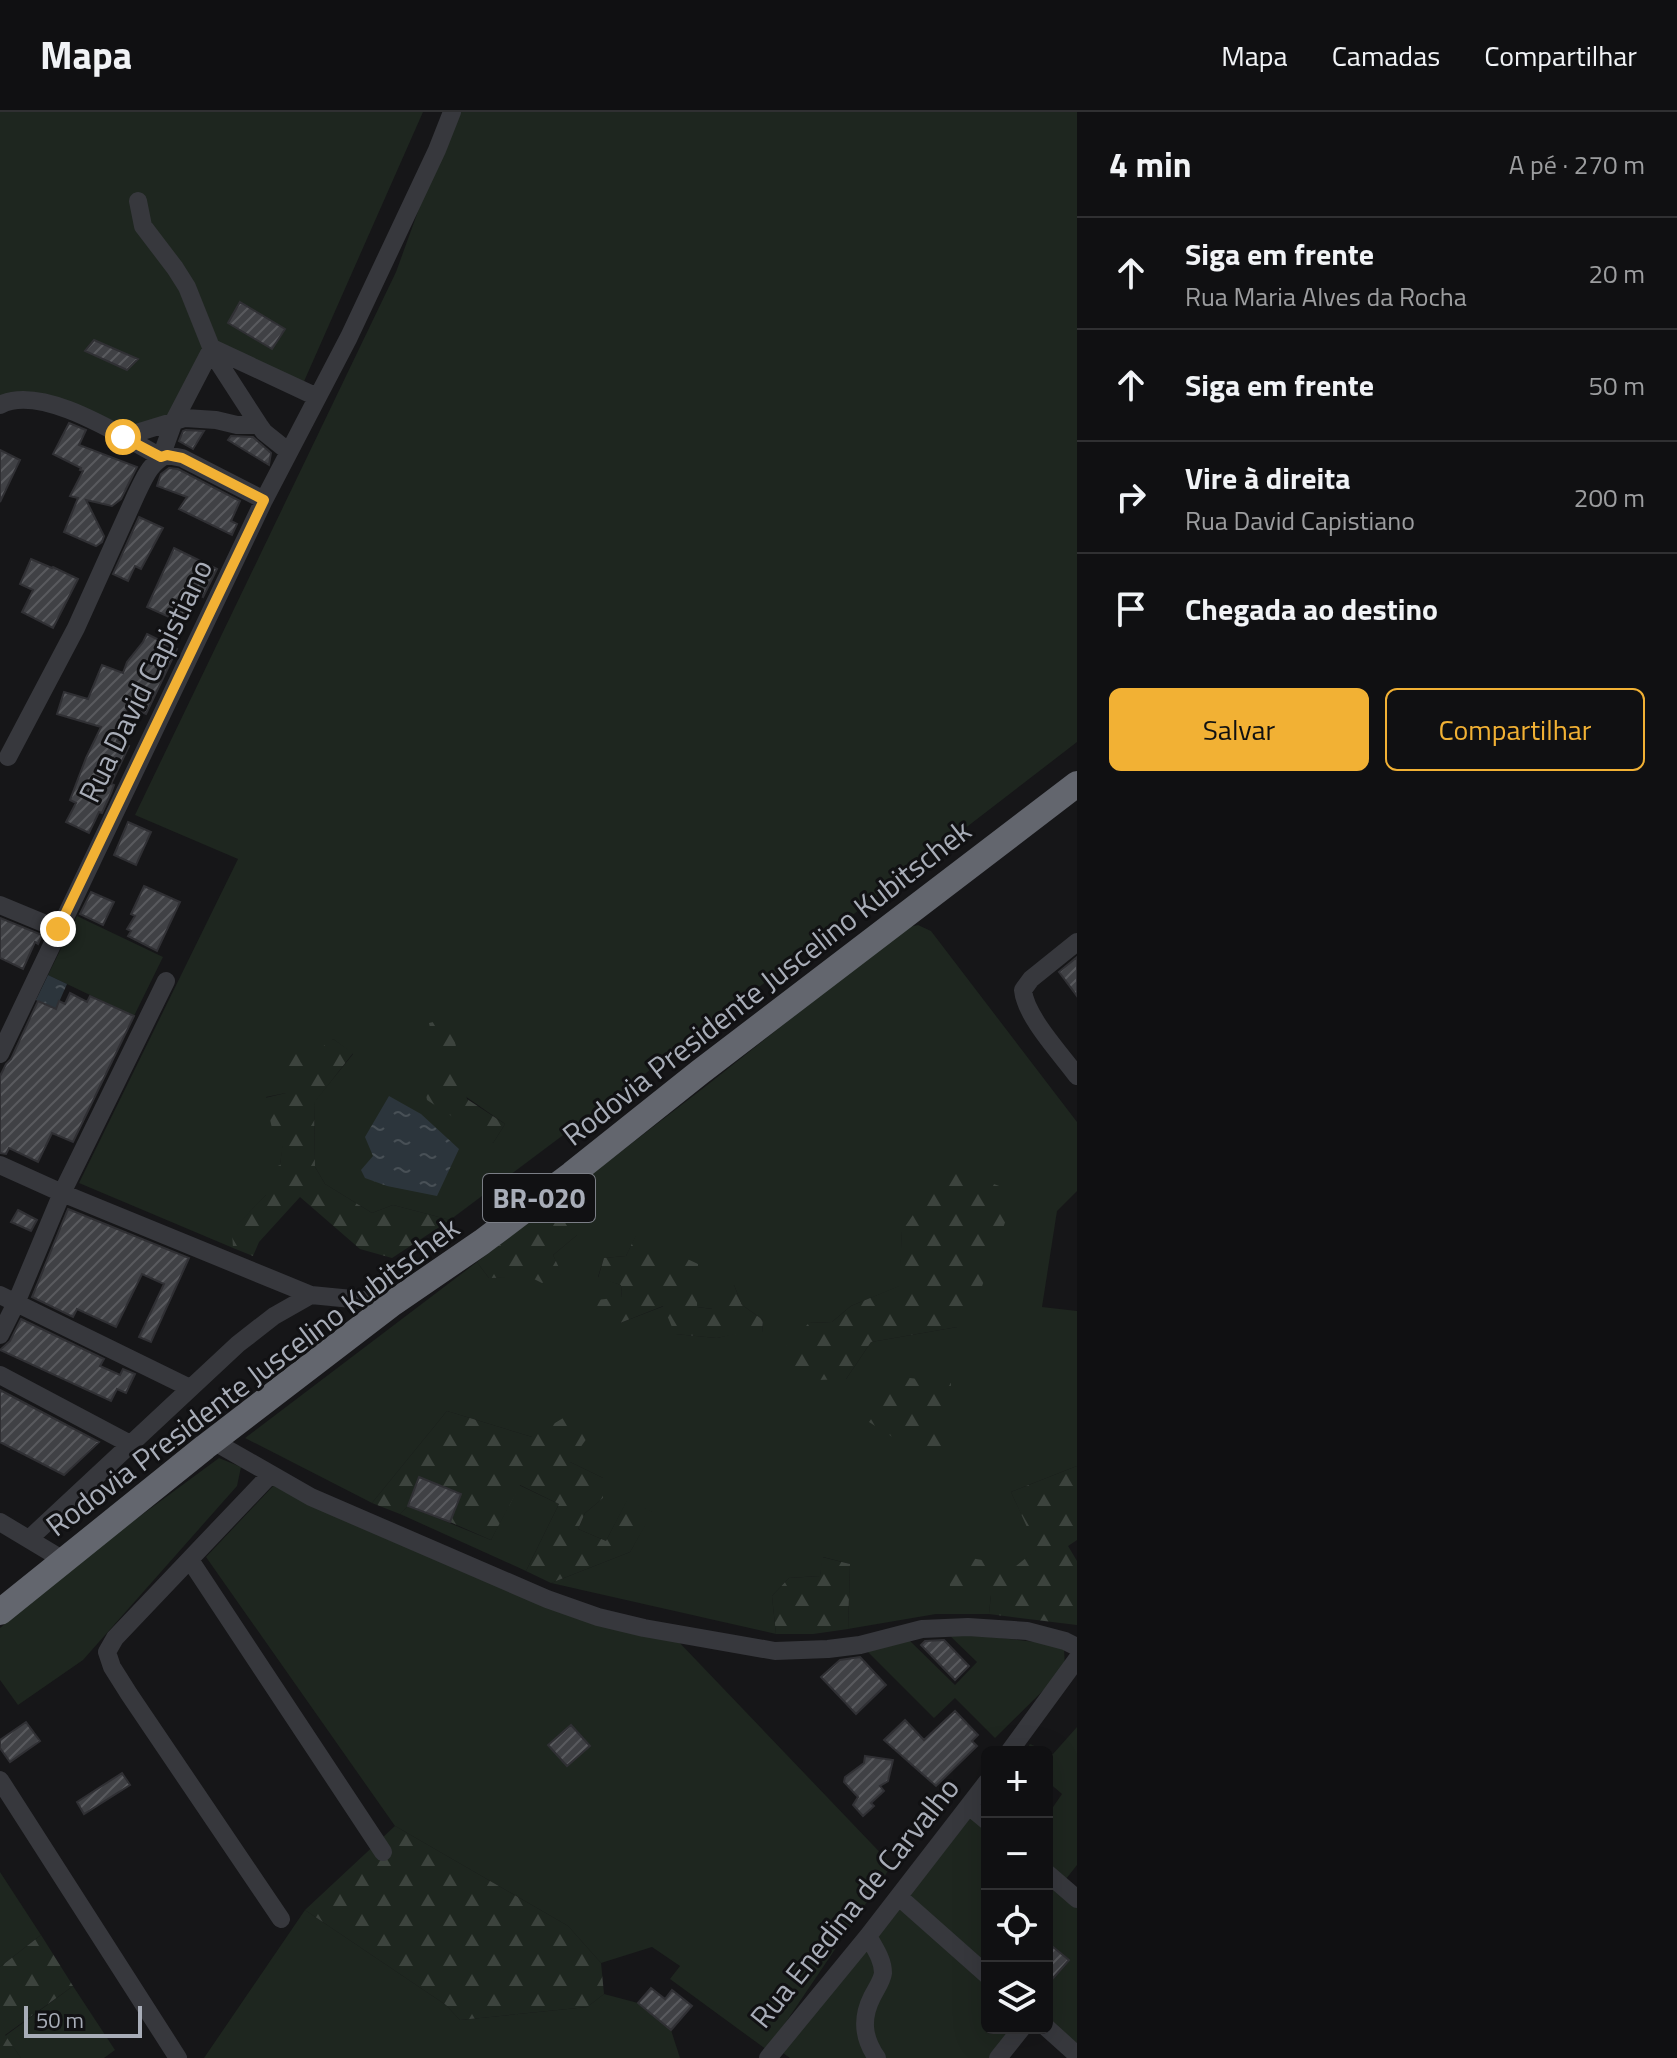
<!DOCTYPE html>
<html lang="pt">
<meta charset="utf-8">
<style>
:root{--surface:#101012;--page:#1e1e20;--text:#f1f3f6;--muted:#9c9d9f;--line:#303032;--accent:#f2b134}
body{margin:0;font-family:"Titillium Web",sans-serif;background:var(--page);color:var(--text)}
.controls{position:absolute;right:24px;bottom:24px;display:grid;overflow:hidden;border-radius:12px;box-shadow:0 8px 32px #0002}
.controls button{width:72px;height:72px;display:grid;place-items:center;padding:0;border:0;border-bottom:2px solid var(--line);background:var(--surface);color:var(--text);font:40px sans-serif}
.scale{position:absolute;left:24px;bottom:20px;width:118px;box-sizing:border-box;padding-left:8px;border:4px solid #a8adb8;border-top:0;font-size:22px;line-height:28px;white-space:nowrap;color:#a8adb8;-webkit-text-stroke:6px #111113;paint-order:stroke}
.stop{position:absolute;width:24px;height:24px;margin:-18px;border:6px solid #f2b134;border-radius:50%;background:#fff}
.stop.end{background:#f2b134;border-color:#fff;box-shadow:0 2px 8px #0008}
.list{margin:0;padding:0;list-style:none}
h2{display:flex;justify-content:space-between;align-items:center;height:104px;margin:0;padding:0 32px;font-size:34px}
h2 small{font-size:26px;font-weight:400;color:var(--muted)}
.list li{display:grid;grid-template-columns:52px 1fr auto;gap:24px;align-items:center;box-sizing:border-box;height:112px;padding:0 32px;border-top:2px solid var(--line)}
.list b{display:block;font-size:30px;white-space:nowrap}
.list p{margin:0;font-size:26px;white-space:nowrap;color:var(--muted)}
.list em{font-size:26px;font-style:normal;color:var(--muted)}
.actions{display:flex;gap:16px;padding:24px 32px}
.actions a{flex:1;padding:18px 0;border:2px solid var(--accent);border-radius:12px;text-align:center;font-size:28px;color:var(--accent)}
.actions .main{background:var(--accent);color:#111}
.icon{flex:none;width:44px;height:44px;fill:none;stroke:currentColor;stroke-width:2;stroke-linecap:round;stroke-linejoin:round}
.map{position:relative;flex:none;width:1077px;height:1946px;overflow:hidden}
header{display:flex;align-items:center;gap:48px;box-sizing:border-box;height:112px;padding:0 40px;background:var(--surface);border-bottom:2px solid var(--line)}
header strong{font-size:38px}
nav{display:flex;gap:44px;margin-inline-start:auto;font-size:28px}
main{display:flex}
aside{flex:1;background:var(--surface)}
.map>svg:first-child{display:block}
.grass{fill:#1e261f;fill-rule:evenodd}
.forest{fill:url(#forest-firs)}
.water{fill:url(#water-ripples)}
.building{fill:url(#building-hatch);stroke:#303034;stroke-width:2}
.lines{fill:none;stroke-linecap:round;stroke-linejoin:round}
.minor{stroke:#37383d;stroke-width:18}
.highway{stroke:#63666e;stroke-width:26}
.route{stroke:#f2b134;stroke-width:10}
.labels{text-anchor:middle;stroke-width:6;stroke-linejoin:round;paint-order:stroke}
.shield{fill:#111113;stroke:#7b7e86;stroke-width:2}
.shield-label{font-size:28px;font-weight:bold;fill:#a8adb8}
.street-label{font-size:30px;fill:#a8adb8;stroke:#111113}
</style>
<header>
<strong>Mapa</strong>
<nav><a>Mapa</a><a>Camadas</a><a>Compartilhar</a></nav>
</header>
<main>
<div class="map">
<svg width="1077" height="1946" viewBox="0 0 1077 1946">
<defs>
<pattern id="forest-firs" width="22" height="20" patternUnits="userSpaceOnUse" patternTransform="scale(2)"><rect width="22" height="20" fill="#1e261f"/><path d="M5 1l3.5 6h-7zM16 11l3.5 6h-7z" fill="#3c433d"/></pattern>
<pattern id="water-ripples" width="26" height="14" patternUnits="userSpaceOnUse" patternTransform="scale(2)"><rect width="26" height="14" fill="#2c353c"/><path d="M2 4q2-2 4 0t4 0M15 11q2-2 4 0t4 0" fill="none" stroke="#485056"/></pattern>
<pattern id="building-hatch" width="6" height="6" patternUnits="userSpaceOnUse" patternTransform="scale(2)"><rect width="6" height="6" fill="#404145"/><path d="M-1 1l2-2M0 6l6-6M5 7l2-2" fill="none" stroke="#595a5e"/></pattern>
</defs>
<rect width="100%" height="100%" fill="#161618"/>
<path class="grass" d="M0 0H423L302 274 209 233 166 306 124 319 0 286Z
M454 0H1077V630L706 916 450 1108 393 1093 372 1101 325 1072 315 1055 314 990 353 942 333 927 286 981 266 985 285 1021 280 1053 266 1083 233 1118V1136L79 1071 238 747 135 703 396 160ZM442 968 505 1012 493 1031Z
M77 804 163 845 134 904 48 863Z
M918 813 931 819 1077 1010V1079L1057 1099 1042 1195 1077 1199V1354L1011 1380 1038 1437 1017 1454 991 1483 989 1502H936L848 1517 850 1452 823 1445 820 1464 789 1466 772 1484 776 1522 551 1471 630 1440 652 1400 627 1389 606 1429 578 1417 585 1401 603 1386V1366L570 1350 532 1325 447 1299 372 1391 245 1326 477 1150 489 1166 561 1162 553 1143 577 1123 575 1075 706 974 905 816ZM902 1119 957 1215 871 1230 846 1267 809 1211 832 1210 851 1194 900 1174ZM636 1124 697 1195 713 1197 734 1173 742 1193 763 1208 762 1220H741L717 1226 676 1222 664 1194 620 1211 622 1186 621 1173 598 1165 604 1146 626 1144Z
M219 1346 241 1355 237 1374 83 1548 18 1593 0 1568V1516L71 1455Z
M275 1372 598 1513 676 1527 892 1753 767 1938 670 1867 680 1854 652 1835 601 1851 568 1814 395 1714 206 1445Z
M519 1373 559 1392 526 1459 400 1402 408 1394 491 1428Z
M946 1520 1062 1533 1064 1535 1065 1557 995 1626 955 1586 934 1606 867 1539 909 1528 955 1573 977 1550Z
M1077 1615V1753L1062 1772 1047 1759V1696L1051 1698 1062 1682 1047 1669V1640H1025L1030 1632 1053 1642Z
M969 1694 987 1710V1916H1022L998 1946H790L776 1936Z
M0 1760 41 1823 0 1855Z
M1047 1763 1077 1789V1943L1047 1916Z
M305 1798 446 1893 460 1908 587 1895 604 1882 638 1891 671 1918 680 1946H204Z
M73 1874 115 1938 104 1946H21L5 1924Z"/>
<path class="forest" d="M450 906 467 987 505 1012 493 1031 427 988 424 972 441 968 429 911Z
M333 927 353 941 314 991 315 1055 325 1072 372 1101 393 1093 450 1108 392 1146 360 1137 300 1085 259 1130 253 1144 233 1136 232 1118 266 1083 257 1064 280 1053 284 1021 272 1016 265 986 286 981 277 937 297 933 301 951Z
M946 1055 1016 1080 976 1191 957 1215 871 1230 846 1267 789 1269 776 1252 788 1232 809 1211 832 1210 851 1194 899 1174 902 1119Z
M575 1075 587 1090 577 1123 553 1143 562 1162 542 1171 530 1165 489 1166 477 1150Z
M636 1123 698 1152 697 1195 712 1197 713 1181 734 1173 742 1193 763 1208 762 1220 771 1231 766 1240 741 1221 717 1226 675 1222 663 1194 620 1211 598 1213 597 1188 622 1185 621 1173 598 1166 604 1146 626 1144Z
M902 1265 951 1271 947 1335 921 1343 869 1310Z
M447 1299 532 1325 573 1300 597 1312 570 1350 603 1366V1386L585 1401 578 1417 606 1429 627 1388 653 1400 630 1440 551 1471 526 1459 559 1392 520 1373 491 1428 450 1410 461 1381 420 1366 408 1394 400 1402 372 1391Z
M1077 1354V1428L1068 1434 1077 1449V1513L989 1502 991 1483 950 1475 948 1442 1016 1454 1037 1437 1011 1380Z
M822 1445 850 1452 848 1517 813 1522H776L772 1484 789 1466 820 1464Z
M395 1714 568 1814 601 1851 604 1882 587 1895 460 1908 446 1893 305 1798Z
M41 1823 73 1874 5 1923 21 1946H0V1855Z"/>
<path class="water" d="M48 863 67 872 56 897 36 888Z
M389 984 421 1002 459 1037 437 1084 387 1074 365 1066 361 1058 373 1044 365 1025Z"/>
<path class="building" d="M240 190 285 217 272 237 228 211Z
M94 228 138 247 127 258 85 239Z
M69 311 86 318 79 333 137 355 121 387 112 394 86 388 104 424 102 430 96 434 64 420 78 386 70 384 83 359 80 358 81 356 53 342Z
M186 318 204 319 193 337 179 329 183 319Z
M231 324 253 325 271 341 269 353 228 328Z
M0 338 20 348 0 390Z
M169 356 178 357 240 389 231 409 237 412 232 423 179 397 187 385 157 374 161 362Z
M139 405 163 416 141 457 135 454 128 469 113 462Z
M174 436 217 457 203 485 194 480 180 510 147 495Z
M31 447 52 456 53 455 78 467 53 516 22 500 33 478 20 472Z
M147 522 177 537 146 602 128 594 117 629 129 634 111 672 114 673 111 681 102 701 99 700 89 721 66 710 76 691 70 688 86 646 101 615 57 602 64 580 88 587 102 553 123 561 127 550 143 530Z
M128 710 151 720 136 753 114 743Z
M144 774 180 790 157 839 128 824 131 819 127 817 135 804 131 802Z
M91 780 114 790 103 813 80 802Z
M0 806 42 823 38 832 35 830 23 857 0 846Z
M1077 845V884L1059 860Z
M70 881 87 890 90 884 134 904 73 1030 52 1021 38 1050 9 1036 6 1042 0 1041V964L6 952 11 947 38 889 56 897 59 889 65 892Z
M68 1097 189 1146 151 1230 139 1225 164 1172 142 1162 116 1215 77 1197 73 1205 32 1185Z
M18 1098 37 1108 31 1119 11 1110Z
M21 1207 104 1247 100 1254 120 1263 123 1257 135 1262 126 1281 117 1277 111 1289 0 1238 10 1229Z
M0 1278 99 1330 64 1363 0 1330Z
M419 1365 461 1382 450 1410 408 1394Z
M944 1528 969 1554 955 1568 921 1533 925 1529Z
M860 1545 886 1573 856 1602 821 1565 840 1548Z
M955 1599 978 1623 972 1629 977 1634 936 1674 884 1628 905 1608 924 1628Z
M26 1610 40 1629 10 1650 0 1636V1628Z
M571 1613 590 1634 567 1654 548 1633Z
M865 1644 893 1648 888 1669 880 1674 884 1679 871 1691 874 1694 863 1704 853 1693 858 1685 844 1670 845 1665 864 1651Z
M122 1661 130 1673 84 1702 77 1690Z
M1047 1830 1069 1848 1047 1873Z
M651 1876 665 1887 672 1878 692 1894 671 1918 638 1891Z"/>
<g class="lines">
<path class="minor" d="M138 89 143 114 175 156 187 175 215 245 259 313 264 320 289 340
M0 293C42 271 123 325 161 345L174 309 212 236 317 285
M123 325 185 306 216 308 237 313H259
M8 645 76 516 136 383C144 367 150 350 167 343L182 346 264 388
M0 793 58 817
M1077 830 1031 867 1023 878C1025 904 1061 942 1077 964
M0 942 264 388 349 225 437 38 452 0
M0 1053 62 1081 311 1183
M0 1183 190 1276
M0 1223 16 1191 62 1081 166 869
M0 1263 130 1332
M213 1329 311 1385 547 1487 598 1505 644 1516 775 1539 828 1537 860 1533 922 1517 968 1515 1027 1519 1065 1529 1077 1535
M270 1363 115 1526 107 1540 112 1555 129 1582 281 1807
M0 1410 65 1449
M29 1427 238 1232 274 1204 311 1183 393 1191
M190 1448 383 1740
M1009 1640 1077 1547
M0 1668 178 1946
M969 1694 987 1709
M1047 1761 1077 1787
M899 1785 987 1863
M868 1824C874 1835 883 1847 883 1861 882 1869 876 1877 872 1885 861 1907 863 1926 877 1946
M1047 1916 1077 1943
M768 1946 868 1824 987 1670
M998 1946 1022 1916"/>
<path class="highway" d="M0 1500 205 1335 393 1191 482 1130 572 1062 700 960 1077 672"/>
</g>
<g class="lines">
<path class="route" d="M58 817 264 388 182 346 167 343 161 345 123 325"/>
</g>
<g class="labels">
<rect class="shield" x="483" y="1062" width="112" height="48" rx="6"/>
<g class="shield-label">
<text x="539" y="1096">BR-020</text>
</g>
<g class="street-label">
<text transform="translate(146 569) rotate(-64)" y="10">Rua David Capistiano</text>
<text transform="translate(767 871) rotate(-38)" y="10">Rodovia Presidente Juscelino Kubitschek</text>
<text transform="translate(253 1265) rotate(-37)" y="10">Rodovia Presidente Juscelino Kubitschek</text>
<text transform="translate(855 1791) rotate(-51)" y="10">Rua Enedina de Carvalho</text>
</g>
</g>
</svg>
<div class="controls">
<button>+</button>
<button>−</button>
<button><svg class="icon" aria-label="locate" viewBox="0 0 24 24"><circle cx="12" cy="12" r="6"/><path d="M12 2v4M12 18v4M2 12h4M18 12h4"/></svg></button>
<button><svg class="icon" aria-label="layers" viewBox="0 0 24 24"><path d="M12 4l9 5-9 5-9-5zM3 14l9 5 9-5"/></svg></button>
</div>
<div class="scale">50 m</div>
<div class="stop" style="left:123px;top:325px"></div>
<div class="stop end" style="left:58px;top:817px"></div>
</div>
<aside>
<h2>4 min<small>A pé · 270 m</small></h2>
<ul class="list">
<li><svg class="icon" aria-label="ahead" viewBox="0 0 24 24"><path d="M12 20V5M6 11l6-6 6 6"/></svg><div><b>Siga em frente</b><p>Rua Maria Alves da Rocha</p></div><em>20 m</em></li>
<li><svg class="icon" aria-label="ahead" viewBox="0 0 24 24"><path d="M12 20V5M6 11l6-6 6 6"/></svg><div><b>Siga em frente</b></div><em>50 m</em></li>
<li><svg class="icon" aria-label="right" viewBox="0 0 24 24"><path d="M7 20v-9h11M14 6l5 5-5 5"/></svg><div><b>Vire à direita</b><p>Rua David Capistiano</p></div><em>200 m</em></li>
<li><svg class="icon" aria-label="arrive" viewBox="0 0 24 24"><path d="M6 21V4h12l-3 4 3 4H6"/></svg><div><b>Chegada ao destino</b></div></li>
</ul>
<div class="actions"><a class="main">Salvar</a><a>Compartilhar</a></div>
</aside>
</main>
